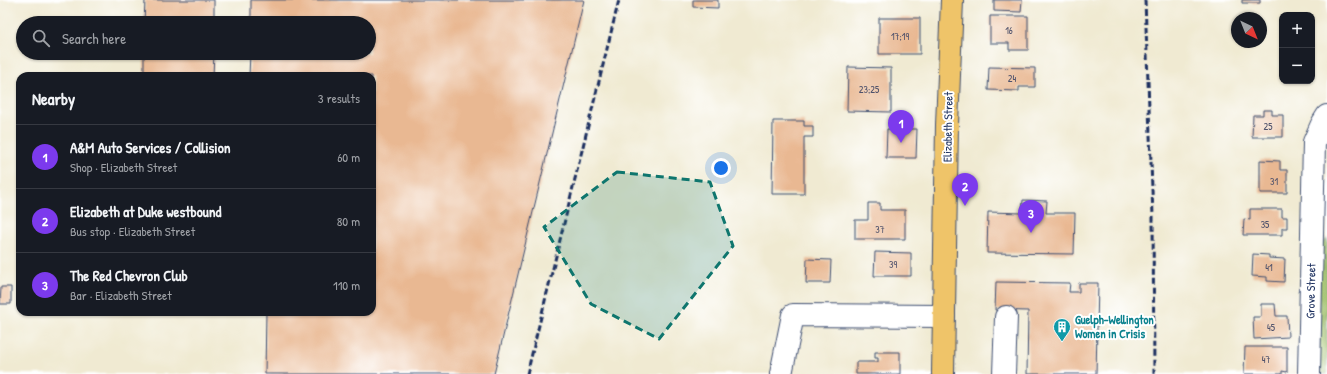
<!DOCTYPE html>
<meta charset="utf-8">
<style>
:root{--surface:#171b24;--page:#20242c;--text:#f1f3f6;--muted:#9ea1a6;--line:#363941;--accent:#7c3aed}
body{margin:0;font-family:"Patrick Hand",sans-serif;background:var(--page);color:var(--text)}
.controls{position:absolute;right:12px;top:12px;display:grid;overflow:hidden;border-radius:8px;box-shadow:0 1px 3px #0004}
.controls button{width:36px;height:36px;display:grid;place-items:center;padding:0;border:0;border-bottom:1px solid var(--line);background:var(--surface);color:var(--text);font:20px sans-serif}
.compass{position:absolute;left:1231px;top:12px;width:36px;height:36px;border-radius:50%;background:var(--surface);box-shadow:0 1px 3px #0004;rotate:137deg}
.you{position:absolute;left:721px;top:168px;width:14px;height:14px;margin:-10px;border:3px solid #fff;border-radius:50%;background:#1a73e8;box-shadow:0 0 0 6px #1a73e833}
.badge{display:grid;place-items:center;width:26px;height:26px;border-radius:50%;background:var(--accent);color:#fff;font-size:13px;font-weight:700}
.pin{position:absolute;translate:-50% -33px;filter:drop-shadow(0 1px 2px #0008)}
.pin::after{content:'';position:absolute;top:21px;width:14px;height:12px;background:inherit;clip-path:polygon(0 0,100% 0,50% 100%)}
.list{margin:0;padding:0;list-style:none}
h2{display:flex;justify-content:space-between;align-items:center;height:52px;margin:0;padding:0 16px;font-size:17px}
h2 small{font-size:13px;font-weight:400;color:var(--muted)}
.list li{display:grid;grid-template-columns:26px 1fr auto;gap:12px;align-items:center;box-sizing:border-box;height:64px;padding:0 16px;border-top:1px solid var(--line)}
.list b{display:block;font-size:15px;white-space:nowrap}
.list p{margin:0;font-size:13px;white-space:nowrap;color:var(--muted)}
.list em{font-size:13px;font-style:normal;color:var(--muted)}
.icon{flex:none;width:22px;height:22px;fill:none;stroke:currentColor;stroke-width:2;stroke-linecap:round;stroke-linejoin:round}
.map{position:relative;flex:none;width:1327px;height:374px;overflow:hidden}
.search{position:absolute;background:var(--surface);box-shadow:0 1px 3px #0004;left:16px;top:16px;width:360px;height:44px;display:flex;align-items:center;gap:10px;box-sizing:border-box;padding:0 14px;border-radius:22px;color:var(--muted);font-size:15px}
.panel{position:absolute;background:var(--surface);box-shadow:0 1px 3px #0004;left:16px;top:72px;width:360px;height:244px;border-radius:12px}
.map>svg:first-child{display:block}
.green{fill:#9fc069;stroke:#5d7864}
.building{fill:#e9b892}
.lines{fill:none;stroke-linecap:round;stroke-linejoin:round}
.minor-casing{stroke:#3b4b6f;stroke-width:24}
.major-casing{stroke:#3b4b6f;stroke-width:24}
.minor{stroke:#fff;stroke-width:22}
.major{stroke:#efc469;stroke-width:22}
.rail{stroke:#1b2f5e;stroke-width:3;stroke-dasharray:6 3;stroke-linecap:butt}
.marked{fill:#0f766e;fill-opacity:0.2;stroke:#0f766e;stroke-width:3;stroke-dasharray:8 5;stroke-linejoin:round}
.labels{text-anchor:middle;stroke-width:4;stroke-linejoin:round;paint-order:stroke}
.number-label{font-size:10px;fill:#4e516b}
.street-label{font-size:12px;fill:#1b2f5e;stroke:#fff}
.culture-label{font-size:12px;font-weight:bold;fill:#0d838f;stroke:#fff;text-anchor:start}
</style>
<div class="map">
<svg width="1327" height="374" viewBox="0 0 1327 374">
<rect width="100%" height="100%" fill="#fff"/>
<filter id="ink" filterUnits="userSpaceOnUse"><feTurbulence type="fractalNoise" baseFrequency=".025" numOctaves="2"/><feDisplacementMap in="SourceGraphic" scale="8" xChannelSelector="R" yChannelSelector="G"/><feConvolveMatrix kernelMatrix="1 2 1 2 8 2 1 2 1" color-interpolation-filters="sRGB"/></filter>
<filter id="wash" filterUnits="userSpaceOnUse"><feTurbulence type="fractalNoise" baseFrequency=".012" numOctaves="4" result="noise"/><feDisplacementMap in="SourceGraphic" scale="16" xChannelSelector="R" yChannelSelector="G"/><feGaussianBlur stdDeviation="0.9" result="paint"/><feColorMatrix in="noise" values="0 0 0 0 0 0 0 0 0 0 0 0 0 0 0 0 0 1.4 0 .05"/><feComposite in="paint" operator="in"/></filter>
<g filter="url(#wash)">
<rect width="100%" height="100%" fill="#f0ead2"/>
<path class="green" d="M1327 239V374H1318L1320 245Z"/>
<g id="blocks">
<path class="building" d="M145 0H214V23H144Z
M251 0H584L494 374H265L266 312H372V76H249L250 53H369V23H251Z
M693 0H718V8L693 7Z
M994 0H1022L1021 12 994 11Z
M1242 0H1260V3H1242Z
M990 16H1028V50H1009V43H990Z
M879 18H920V54H879Z
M144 53H214L213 76H144Z
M848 67 891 68V112L847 111Z
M989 67 1035 68V87H1019V91L988 90Z
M1263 110H1272V115H1283V137H1252L1253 115H1263Z
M773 121H804V126H813V137H804V194H772Z
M887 129H917L916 158H886Z
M1260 160 1280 161V170H1287V193H1260Z
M1023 200 1047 201 1046 213H1075L1074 254 987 253 988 212 1022 213Z
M868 203H880V210H905V239H855V220H868Z
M1250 209H1282V217H1287V228H1282V235H1243L1244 219 1250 220Z
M875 252 911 253V276H874Z
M1253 254 1269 255V258L1285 259 1284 282 1267 281V277L1252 276Z
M807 259 831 260 830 283H806Z
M996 282 1070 283 1069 292H1079V283H1098L1096 374H1027L1028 311 995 310Z
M1 287H11V304H0Z
M1261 304H1275L1276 316H1287L1288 337 1254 339 1253 317H1261Z
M1245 347H1287V372L1282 371V374H1244Z
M875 352H900V374H856V362H878V358H875Z"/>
</g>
</g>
<g filter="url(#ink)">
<use href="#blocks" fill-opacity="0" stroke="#3b4b6f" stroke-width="1"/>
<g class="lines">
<defs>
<path id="minor" d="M781 374 793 315 944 316
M1004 374 1006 317
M1309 374 1314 142 1322 124 1327 116"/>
<path id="major" d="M943 374 947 125 952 0"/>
</defs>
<use href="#minor" class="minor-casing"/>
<use href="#major" class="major-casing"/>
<use href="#minor" class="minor"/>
<use href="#major" class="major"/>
<path class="rail" d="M1145 0 1153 216 1154 374
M527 374 619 0"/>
</g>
</g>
<path class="marked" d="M617 172 710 182 733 246 659 339 591 304 544 227Z"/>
<defs>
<symbol id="building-pin" viewBox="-11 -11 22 30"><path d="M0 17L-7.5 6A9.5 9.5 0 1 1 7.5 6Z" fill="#0f9aa8" stroke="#fff"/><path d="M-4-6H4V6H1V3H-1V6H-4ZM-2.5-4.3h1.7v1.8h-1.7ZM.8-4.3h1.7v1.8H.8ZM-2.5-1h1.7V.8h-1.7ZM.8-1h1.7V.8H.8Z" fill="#fff"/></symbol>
</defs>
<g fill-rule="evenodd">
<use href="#building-pin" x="1052" y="317" width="20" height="27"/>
</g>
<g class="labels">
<g class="number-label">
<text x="1009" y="34">16</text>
<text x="900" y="40">17;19</text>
<text x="1012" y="82">24</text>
<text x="869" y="93">23;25</text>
<text x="1268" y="130">25</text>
<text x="1274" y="185">31</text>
<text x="1265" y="228">35</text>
<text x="880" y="233">37</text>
<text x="893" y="268">39</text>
<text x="1269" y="271">41</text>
<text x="1271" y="331">45</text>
<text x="1266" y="363">47</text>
</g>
<g class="street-label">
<text transform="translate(948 127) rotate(-89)" y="4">Elizabeth Street</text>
<text transform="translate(1311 291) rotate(-89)" y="4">Grove Street</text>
</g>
<g class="culture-label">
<text x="1075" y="324">Guelph-Wellington<tspan x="1075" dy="14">Women in Crisis</tspan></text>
</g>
</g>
</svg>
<div class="controls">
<button>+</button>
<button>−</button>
</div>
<svg class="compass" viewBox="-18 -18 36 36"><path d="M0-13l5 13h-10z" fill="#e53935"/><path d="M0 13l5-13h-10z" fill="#9ea1a6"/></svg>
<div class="you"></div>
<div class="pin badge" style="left:901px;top:143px">1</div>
<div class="pin badge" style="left:965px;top:206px">2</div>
<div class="pin badge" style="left:1031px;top:233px">3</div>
<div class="search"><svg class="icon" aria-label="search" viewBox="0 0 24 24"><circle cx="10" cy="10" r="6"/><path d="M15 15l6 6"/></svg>Search here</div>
<section class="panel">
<h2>Nearby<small>3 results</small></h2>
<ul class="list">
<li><span class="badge">1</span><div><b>A&amp;M Auto Services / Collision</b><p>Shop · Elizabeth Street</p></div><em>60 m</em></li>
<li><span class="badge">2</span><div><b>Elizabeth at Duke westbound</b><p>Bus stop · Elizabeth Street</p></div><em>80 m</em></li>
<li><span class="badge">3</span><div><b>The Red Chevron Club</b><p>Bar · Elizabeth Street</p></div><em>110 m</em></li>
</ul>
</section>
</div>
